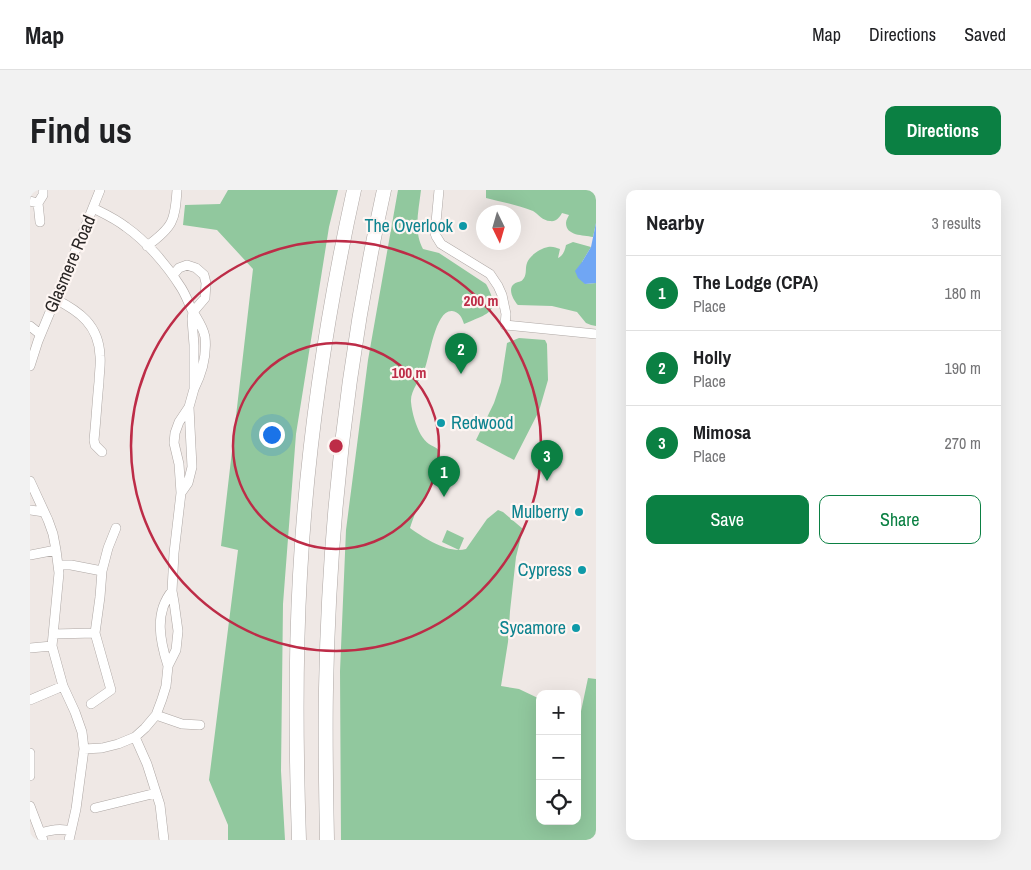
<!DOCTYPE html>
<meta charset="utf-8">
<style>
:root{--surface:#fff;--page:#f2f2f2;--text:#202124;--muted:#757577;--line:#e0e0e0;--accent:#0b8043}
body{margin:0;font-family:"Archivo Narrow",sans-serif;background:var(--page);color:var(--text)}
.controls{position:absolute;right:15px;bottom:15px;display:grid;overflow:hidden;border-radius:10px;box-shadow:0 5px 20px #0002}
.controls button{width:45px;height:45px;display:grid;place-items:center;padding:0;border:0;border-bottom:1px solid var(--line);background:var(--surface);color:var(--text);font:25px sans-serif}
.compass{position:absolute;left:446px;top:15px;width:45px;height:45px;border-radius:50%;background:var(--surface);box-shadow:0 5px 20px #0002;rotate:175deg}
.you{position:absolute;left:241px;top:244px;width:18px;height:18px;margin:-12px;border:4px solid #fff;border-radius:50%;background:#1a73e8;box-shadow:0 0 0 8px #1a73e833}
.badge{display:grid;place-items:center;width:32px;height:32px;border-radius:50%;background:var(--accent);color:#fff;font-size:16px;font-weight:700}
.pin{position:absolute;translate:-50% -41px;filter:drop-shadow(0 1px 2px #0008)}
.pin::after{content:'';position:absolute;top:26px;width:18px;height:15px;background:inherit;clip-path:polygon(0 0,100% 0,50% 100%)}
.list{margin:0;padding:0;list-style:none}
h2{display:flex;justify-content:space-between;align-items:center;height:65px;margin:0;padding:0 20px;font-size:21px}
h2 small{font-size:16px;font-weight:400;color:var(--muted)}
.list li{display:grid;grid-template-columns:32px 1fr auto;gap:15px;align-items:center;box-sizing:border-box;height:75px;padding:0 20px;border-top:1px solid var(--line)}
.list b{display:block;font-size:19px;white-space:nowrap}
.list p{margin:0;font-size:16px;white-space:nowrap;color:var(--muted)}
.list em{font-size:16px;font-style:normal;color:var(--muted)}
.actions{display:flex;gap:10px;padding:15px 20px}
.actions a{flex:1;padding:11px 0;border:1px solid var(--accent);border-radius:10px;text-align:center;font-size:18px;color:var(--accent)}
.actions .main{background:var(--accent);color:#fff}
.icon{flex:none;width:28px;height:28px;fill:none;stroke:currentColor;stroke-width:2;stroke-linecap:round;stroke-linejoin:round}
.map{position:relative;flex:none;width:566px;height:650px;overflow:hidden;border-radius:10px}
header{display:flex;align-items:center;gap:30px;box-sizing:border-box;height:70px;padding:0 25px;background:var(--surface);border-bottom:1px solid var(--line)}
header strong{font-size:24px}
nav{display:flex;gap:28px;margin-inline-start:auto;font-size:18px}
.intro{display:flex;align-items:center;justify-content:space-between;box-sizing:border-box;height:120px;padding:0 30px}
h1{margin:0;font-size:35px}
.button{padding:12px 22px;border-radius:10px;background:var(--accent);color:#fff;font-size:18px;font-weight:700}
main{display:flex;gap:30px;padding:0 30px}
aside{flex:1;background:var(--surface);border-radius:10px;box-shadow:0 5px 20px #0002}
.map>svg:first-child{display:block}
.green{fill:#91c89e}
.water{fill:#70a6f4}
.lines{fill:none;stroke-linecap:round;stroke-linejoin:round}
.minor-casing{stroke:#aea7a4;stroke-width:10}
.highway-casing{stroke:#aea7a4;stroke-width:15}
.minor{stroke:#fff;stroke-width:9}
.highway{stroke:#fff;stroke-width:14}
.ring{fill:none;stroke:#bd2c47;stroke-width:2.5}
.culture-dot{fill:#0f9aa8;stroke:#fdf5f2;stroke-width:2}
.labels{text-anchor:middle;stroke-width:4.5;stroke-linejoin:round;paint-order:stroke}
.culture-label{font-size:18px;fill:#0d838f;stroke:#fdf5f2;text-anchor:end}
.street-label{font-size:18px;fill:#282524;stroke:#fdf5f2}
.centre{fill:#bd2c47;stroke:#fdf5f2;stroke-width:2.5}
.ring-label{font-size:15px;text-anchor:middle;font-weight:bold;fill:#bd2c47;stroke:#fdf5f2;stroke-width:4.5;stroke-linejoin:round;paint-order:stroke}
</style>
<header>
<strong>Map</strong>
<nav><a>Map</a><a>Directions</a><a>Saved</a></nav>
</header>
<div class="intro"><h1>Find us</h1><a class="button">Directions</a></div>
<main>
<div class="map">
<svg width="566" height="650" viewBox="0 0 566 650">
<rect width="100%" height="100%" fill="#efe8e5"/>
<path class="green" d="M198 0H308L299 37 266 244 253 414 251 581 255 650H198V635L179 590 208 360 191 356 223 79 187 40 153 35 155 15 190 14Z
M368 0H391C389 19 383 41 393 59L409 63 456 94C472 123 458 123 434 134 432 127 429 122 422 121 405 120 400 167 394 181 390 190 380 201 381 212 382 223 386 236 391 245 393 248 396 252 399 254 405 258 411 258 410 267 408 278 400 301 394 311 392 314 389 317 387 320 384 325 382 332 380 338 394 348 418 364 436 359L457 329 468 320 473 322 493 339 486 367 480 421 478 452 471 496 489 499 510 509V631H547V525L550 526 558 488 566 489V650H311L310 481 316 340 338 170Z
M456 0H566V33L563 47C553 45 536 46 536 33 536 30 538 27 539 25L532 23C529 28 526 32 520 31 513 31 508 24 503 21 488 15 472 12 456 8Z
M543 52 561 57 552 72 555 94 566 93V136L561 135 556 133 547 122 522 116 488 115C484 111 477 99 484 94 488 91 491 93 494 88 497 83 495 78 497 73 499 66 511 58 518 57 523 56 526 58 530 59L528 68C533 66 535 60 536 55Z
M489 148 515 150 517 154 518 190 509 221 484 270 446 250 464 213 471 192 477 153Z
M417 340 434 348 429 360 412 352Z"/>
<path class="water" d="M566 33V93L555 94 548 88 545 81 552 72 561 57Z"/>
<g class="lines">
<defs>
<path id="minor" d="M409 0 405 43 406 46 411 54 460 84 468 96 472 105 476 124 475 135 566 144
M0 11 8 13 13 5V0
M8 13 10 32
M63 18C75 24 86 29 96 37 116 51 137 75 150 96 155 103 158 112 162 120 167 129 173 136 175 147 177 165 172 183 164 199
M117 56C143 37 145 31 147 0
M143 85 149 78 157 75 166 78 174 85 176 93 175 108 163 122
M25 109C49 121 69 135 70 166 71 174 69 184 69 192 67 211 66 231 64 250L65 255 72 262
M0 136 10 144
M0 176 8 151 54 40 70 0
M0 291 18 330 23 344 26 360 29 383 22 456 33 496 45 522 52 542 54 559 46 619 39 650
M151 303 158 293 162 277 159 217 164 199V155L162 129 163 122
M0 320 14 322
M0 365 26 360
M28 375H41L72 381
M23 444 65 443
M0 458 22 456
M138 476C130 451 124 423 142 401
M0 510 33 496
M61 514 81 500 65 443 70 407 72 381 78 358 86 338
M126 525 152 534 170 535
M105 547 117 574 130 615 134 650
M54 559 72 558 88 554 105 547 115 538 126 525 132 509 136 496 138 476 146 460 148 441 144 412 142 401 144 363 151 303 149 274 144 253 145 243 149 232 159 217
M0 563V586
M0 616 13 650
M65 618 126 603
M10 643C21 640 30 638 41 641"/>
<path id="highway" d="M269 650C266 562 265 473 270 385 277 256 296 127 324 0
M297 650C296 600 295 549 296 499 299 331 318 164 354 0"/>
</defs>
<use href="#minor" class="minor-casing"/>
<use href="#highway" class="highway-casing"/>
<use href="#minor" class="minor"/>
<use href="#highway" class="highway"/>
</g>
<g class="ring">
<circle cx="306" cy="256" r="103"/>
<circle cx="306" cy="256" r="205"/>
</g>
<g class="culture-dot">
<circle cx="433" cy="36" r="5"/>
<circle cx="411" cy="233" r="5"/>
<circle cx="549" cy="322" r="5"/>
<circle cx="552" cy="380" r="5"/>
<circle cx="546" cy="438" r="5"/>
</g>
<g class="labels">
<g class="culture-label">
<text x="423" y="42">The Overlook</text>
<text x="421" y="239" text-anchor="start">Redwood</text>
<text x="539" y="328">Mulberry</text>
<text x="542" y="386">Cypress</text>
<text x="536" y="444">Sycamore</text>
</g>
<g class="street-label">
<text transform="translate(40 74) rotate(-67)" y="6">Glasmere Road</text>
</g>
</g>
<circle cx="306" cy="256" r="8" class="centre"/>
<g class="ring-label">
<text x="451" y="116">200 m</text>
<text x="379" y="188">100 m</text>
</g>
</svg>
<div class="controls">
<button>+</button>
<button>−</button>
<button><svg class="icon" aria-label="locate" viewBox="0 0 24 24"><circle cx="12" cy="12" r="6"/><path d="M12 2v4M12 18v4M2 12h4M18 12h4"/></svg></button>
</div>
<svg class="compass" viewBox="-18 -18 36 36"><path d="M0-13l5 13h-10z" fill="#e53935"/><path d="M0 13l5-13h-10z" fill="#757577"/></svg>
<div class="you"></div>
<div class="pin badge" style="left:414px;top:307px">1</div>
<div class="pin badge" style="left:431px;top:184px">2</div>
<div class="pin badge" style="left:517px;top:291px">3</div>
</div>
<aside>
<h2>Nearby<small>3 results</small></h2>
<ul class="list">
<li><span class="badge">1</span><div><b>The Lodge (CPA)</b><p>Place</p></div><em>180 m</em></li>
<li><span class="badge">2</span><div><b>Holly</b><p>Place</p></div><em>190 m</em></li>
<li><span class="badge">3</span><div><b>Mimosa</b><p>Place</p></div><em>270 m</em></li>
</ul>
<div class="actions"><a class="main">Save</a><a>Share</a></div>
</aside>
</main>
